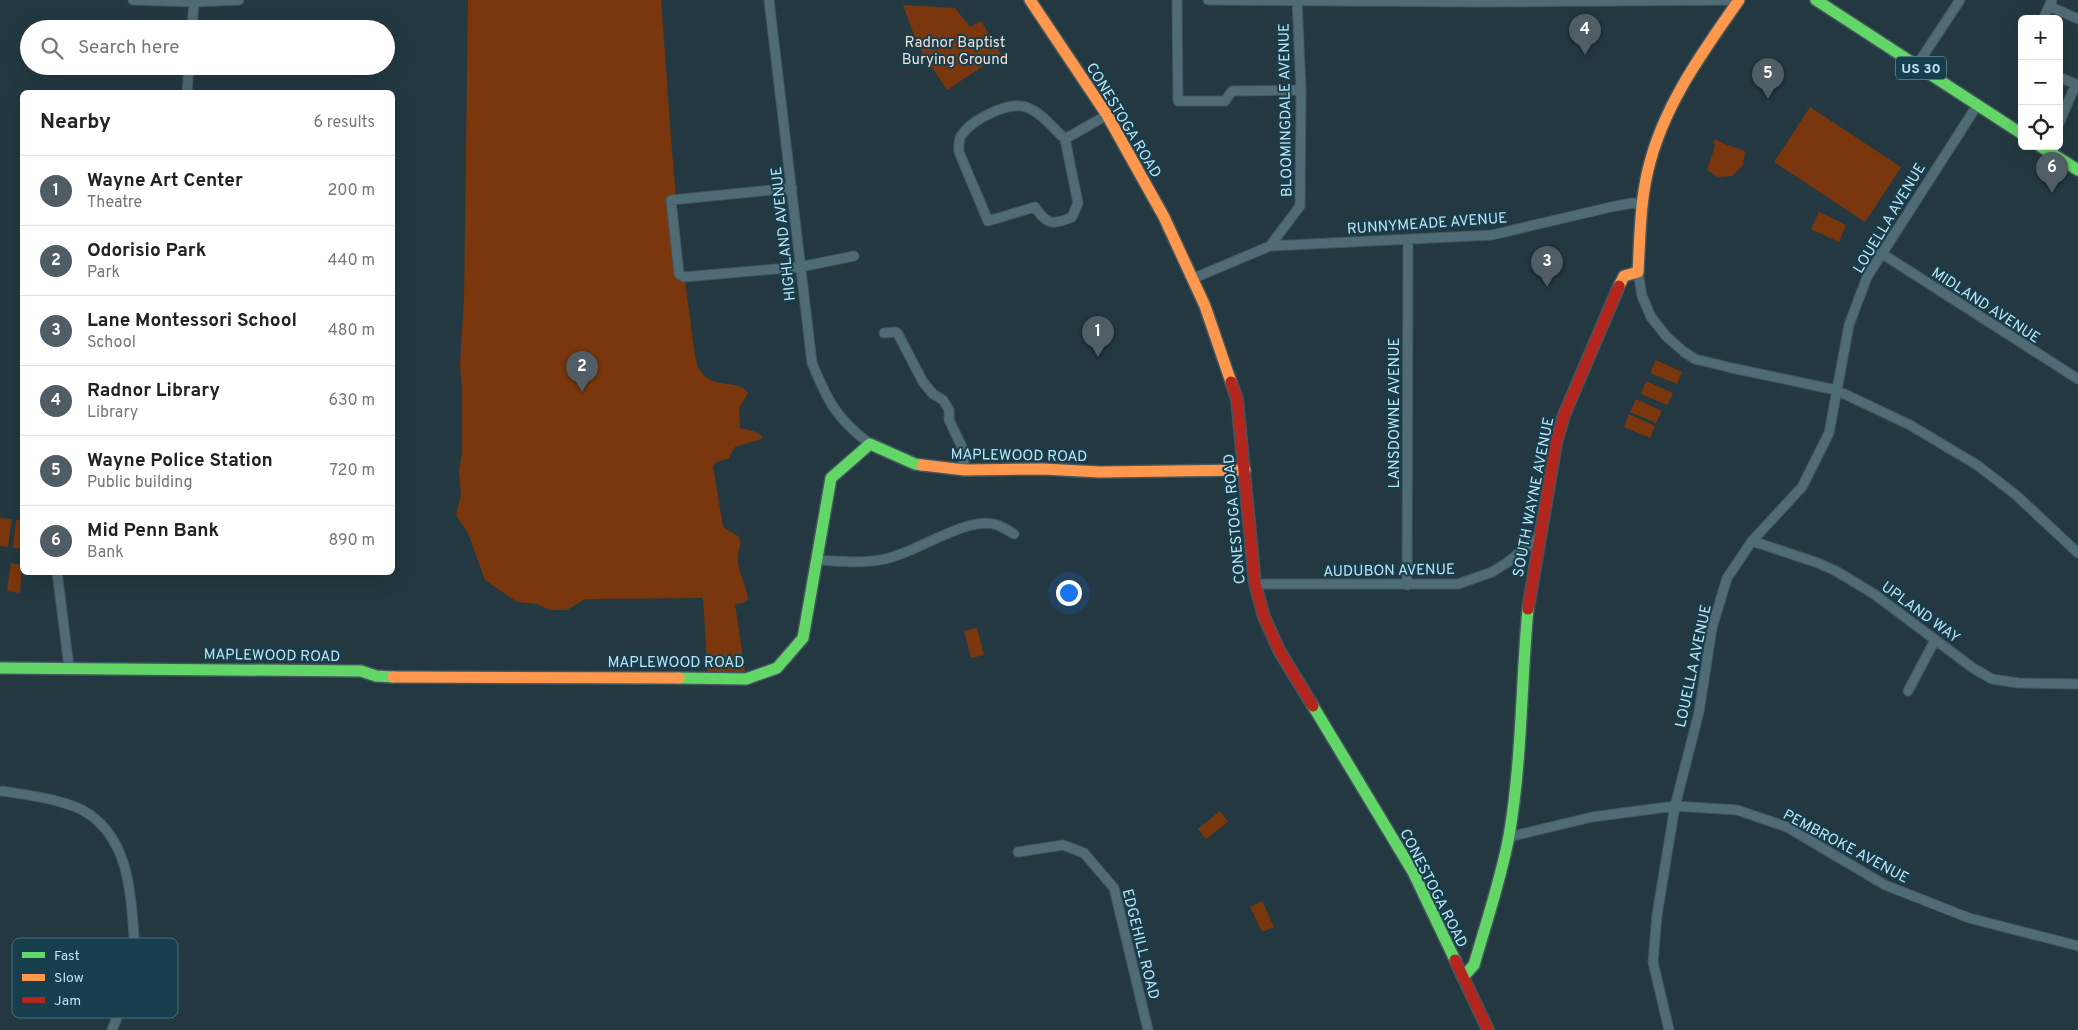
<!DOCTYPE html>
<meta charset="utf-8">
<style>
:root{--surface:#fff;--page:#f2f2f2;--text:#222;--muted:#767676;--line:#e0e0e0;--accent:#505d64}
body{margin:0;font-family:Overpass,sans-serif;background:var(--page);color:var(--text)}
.controls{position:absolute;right:15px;top:15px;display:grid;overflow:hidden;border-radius:8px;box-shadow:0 5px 20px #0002}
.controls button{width:45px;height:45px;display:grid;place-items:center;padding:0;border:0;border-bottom:1px solid var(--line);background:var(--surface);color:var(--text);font:25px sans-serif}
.you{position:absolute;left:1068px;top:592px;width:18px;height:18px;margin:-12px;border:4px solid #fff;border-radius:50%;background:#1a73e8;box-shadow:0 0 0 8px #1a73e833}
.badge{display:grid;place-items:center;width:32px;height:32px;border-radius:50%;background:var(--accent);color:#fff;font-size:16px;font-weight:700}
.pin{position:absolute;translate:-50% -41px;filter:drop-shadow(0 1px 2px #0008)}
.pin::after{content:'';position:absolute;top:26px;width:18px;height:15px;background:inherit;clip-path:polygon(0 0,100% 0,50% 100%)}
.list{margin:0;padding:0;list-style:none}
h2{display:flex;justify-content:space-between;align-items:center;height:65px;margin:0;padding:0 20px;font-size:21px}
h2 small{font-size:16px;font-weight:400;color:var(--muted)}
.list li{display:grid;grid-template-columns:32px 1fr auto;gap:15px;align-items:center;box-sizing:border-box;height:70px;padding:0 20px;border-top:1px solid var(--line)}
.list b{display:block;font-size:19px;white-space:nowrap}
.list p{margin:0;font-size:16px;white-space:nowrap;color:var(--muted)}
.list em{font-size:16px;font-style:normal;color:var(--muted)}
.icon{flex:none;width:28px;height:28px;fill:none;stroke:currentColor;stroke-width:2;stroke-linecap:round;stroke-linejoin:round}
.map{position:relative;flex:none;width:2078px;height:1030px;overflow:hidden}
.search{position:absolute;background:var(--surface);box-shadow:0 5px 20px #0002;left:20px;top:20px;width:375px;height:55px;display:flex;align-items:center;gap:12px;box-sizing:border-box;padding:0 18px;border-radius:28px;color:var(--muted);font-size:19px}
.panel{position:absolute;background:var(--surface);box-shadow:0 5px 20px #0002;left:20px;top:90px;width:375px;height:485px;border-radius:8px}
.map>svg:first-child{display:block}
.green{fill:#7a370d}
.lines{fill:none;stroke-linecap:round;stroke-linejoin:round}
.street-casing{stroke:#43565e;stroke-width:11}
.fast-casing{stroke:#43565e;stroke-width:14}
.slow-casing{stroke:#43565e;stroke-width:14}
.jam-casing{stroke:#43565e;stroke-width:14}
.street{stroke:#4f6b76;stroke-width:9}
.fast{stroke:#63d668;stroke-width:11}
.slow{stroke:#ff974d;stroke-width:11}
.jam{stroke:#b3261e;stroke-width:11}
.labels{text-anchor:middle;stroke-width:4;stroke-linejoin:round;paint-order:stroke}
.shield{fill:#163e4d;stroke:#8cb1c0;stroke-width:1}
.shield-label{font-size:14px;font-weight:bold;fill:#bfe2f2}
.park-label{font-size:15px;fill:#f9dacd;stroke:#163e4d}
.street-label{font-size:15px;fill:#bfe2f2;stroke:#163e4d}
.key{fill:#163e4d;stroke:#496f7f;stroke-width:1}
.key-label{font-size:14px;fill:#bfe2f2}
</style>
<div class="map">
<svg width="2078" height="1030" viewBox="0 0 2078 1030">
<rect width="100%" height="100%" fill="#233840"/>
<path class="green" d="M468 0H661C669 103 674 207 689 310 691 323 694 359 699 369 711 391 739 378 748 393L739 408 740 428 753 431 763 436 761 439 735 447 729 458 717 462 713 466 723 527 738 536 741 542C732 568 745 576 748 599L743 603 735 604 746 679H708L703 598 585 599 567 610H550L537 604 517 602 485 580 468 533 456 515 461 495 459 472 462 452V391L460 363 464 299Z
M903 5 955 8 970 27 981 21 1001 54 947 90 918 46Z
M1810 107 1901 167 1865 222 1774 162Z
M1716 139 1722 143 1745 151 1743 165 1732 176 1718 177 1707 170 1715 146 1713 142Z
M1819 212 1846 225 1839 242 1811 229Z
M1656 360 1682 372 1677 384 1650 373Z
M1646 381 1673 393 1667 405 1641 394Z
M1636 399 1662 411 1656 423 1630 412Z
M1629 414 1655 426 1650 438 1624 427Z
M0 518 12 519 8 547 0 546Z
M16 520 22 521V549L13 548Z
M11 563 22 565 20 593 7 591Z
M977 628 984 655 971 658 964 631Z
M1220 811 1228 822 1206 839 1198 829Z
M1262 901 1274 927 1262 932 1250 907Z"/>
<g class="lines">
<defs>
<path id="street" d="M133 0 194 2 239 0
M769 0 812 363C828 402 837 419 870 444
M1177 0 1178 101H1225L1232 91 1301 90
M1208 0 1479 2 1739 0
M2049 6 2078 19
M2043 19 2052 0
M192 29 194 2
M1917 65 1960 0
M2059 77 2078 85
M187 92 189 66
M2059 123 2076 84
M1065 139 1078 203 1072 217C1052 226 1046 224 1035 207L988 221 959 152C959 146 958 141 961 136 971 120 1008 101 1026 107 1041 112 1054 129 1065 139L1107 115
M792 188 671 200 679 274 684 277 800 267 854 256
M1270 246 1492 235 1611 207 1632 203 1642 205
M1881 253 2078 379
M1638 272 1642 296 1651 317 1666 336 1684 352 1695 359 1732 368 1836 390 1910 425 1977 465 2016 495 2078 553
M1192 279 1270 246 1300 206 1301 90 1297 0
M884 333 896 332 898 334 923 382 933 394 943 400 949 410V420L962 447 965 470
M1752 541 1818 563 1836 571 1874 594 1973 668 1992 679 2018 683 2078 684
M817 560C839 561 863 564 885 559 916 553 968 515 997 525 1003 527 1009 531 1014 534
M57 572 69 667
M1255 584H1458L1492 572 1508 562 1540 536
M1407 585 1408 240
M1908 691 1935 640
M2 791C27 795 69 800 89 814 125 839 130 883 133 923 134 938 136 954 133 969 129 990 120 1010 112 1030
M1509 837 1592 817 1675 806 1737 810 1787 827 1885 885 1969 918 2078 946
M1018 852 1063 845 1084 853 1114 888 1148 1030
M1669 1030 1653 962 1657 915 1675 806 1699 712 1712 628 1727 578 1752 541 1802 487 1829 433 1849 325 1867 277 1978 104"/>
<path id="fast" d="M1816 0 2022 134
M2040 146 2078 170
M0 668 361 671 376 676 393 677
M679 678 746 679 777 668 803 638 831 478 870 444 915 464 922 465
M1313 706 1413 872 1455 960
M1463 977 1474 965C1486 923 1501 879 1509 836 1522 761 1521 684 1528 609"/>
<path id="slow" d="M1030 0 1107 115 1164 217 1205 306 1231 382
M1619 286 1624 276 1638 272C1640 238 1640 203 1648 170 1663 106 1702 53 1739 0
M922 465 965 470 1043 469 1100 472 1245 470
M393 677 679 678"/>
<path id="jam" d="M1231 382 1237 399 1255 584 1264 617 1280 652 1313 706
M1528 609 1556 443 1564 415 1619 286
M1455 960 1488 1030"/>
</defs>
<use href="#street" class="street-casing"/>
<use href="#fast" class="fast-casing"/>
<use href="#slow" class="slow-casing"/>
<use href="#jam" class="jam-casing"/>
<use href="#street" class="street"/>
<use href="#fast" class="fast"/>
<use href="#slow" class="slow"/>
<use href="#jam" class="jam"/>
</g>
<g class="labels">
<rect class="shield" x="1896" y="56.5" width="50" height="23" rx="4"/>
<g class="shield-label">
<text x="1921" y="73">US 30</text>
</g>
<g class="park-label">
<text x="955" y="47">Radnor Baptist<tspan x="955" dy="17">Burying Ground</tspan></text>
</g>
<g class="street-label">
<text transform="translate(1285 110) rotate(-91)" y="5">BLOOMINGDALE AVENUE</text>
<text transform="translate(1124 120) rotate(59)" y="5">CONESTOGA ROAD</text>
<text transform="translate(1889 218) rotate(-59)" y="5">LOUELLA AVENUE</text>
<text transform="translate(1427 223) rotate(-4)" y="5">RUNNYMEADE AVENUE</text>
<text transform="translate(783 234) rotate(-96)" y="5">HIGHLAND AVENUE</text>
<text transform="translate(1986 305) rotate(33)" y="5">MIDLAND AVENUE</text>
<text transform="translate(1394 413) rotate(-90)" y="5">LANSDOWNE AVENUE</text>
<text transform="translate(1019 455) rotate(1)" y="5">MAPLEWOOD ROAD</text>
<text transform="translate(1533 497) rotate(-79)" y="5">SOUTH WAYNE AVENUE</text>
<text transform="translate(1234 519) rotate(-95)" y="5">CONESTOGA ROAD</text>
<text transform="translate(1389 570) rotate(-1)" y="5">AUDUBON AVENUE</text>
<text transform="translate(1921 612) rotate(36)" y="5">UPLAND WAY</text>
<text transform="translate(272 655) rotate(1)" y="5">MAPLEWOOD ROAD</text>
<text x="676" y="667">MAPLEWOOD ROAD</text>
<text transform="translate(1693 666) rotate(-78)" y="5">LOUELLA AVENUE</text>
<text transform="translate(1846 846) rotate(28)" y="5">PEMBROKE AVENUE</text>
<text transform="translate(1434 888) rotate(63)" y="5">CONESTOGA ROAD</text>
<text transform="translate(1141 944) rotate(76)" y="5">EDGEHILL ROAD</text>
</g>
</g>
<rect x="12" y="938" width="166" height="80" rx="8" class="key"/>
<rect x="22" y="952" width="23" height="6" fill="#63d668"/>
<rect x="22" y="974" width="23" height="7" fill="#ff974d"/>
<rect x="22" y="997" width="23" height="6" fill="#b3261e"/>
<g class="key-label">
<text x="54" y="960">Fast</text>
<text x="54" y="982">Slow</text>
<text x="54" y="1005">Jam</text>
</g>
</svg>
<div class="controls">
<button>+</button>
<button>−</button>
<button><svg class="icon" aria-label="locate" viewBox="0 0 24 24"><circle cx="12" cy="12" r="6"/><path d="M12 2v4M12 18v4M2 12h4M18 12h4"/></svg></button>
</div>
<div class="you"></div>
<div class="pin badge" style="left:1098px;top:357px">1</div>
<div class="pin badge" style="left:582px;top:392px">2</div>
<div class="pin badge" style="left:1547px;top:287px">3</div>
<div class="pin badge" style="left:1585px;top:55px">4</div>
<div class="pin badge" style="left:1768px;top:99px">5</div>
<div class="pin badge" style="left:2052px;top:193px">6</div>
<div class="search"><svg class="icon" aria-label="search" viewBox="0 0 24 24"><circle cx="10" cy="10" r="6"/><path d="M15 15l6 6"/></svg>Search here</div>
<section class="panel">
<h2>Nearby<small>6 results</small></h2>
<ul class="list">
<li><span class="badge">1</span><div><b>Wayne Art Center</b><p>Theatre</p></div><em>200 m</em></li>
<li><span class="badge">2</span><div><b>Odorisio Park</b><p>Park</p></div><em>440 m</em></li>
<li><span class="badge">3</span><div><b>Lane Montessori School</b><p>School</p></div><em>480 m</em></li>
<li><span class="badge">4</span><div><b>Radnor Library</b><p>Library</p></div><em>630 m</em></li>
<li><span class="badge">5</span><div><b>Wayne Police Station</b><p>Public building</p></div><em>720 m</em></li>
<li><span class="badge">6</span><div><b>Mid Penn Bank</b><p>Bank</p></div><em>890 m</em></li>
</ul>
</section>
</div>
